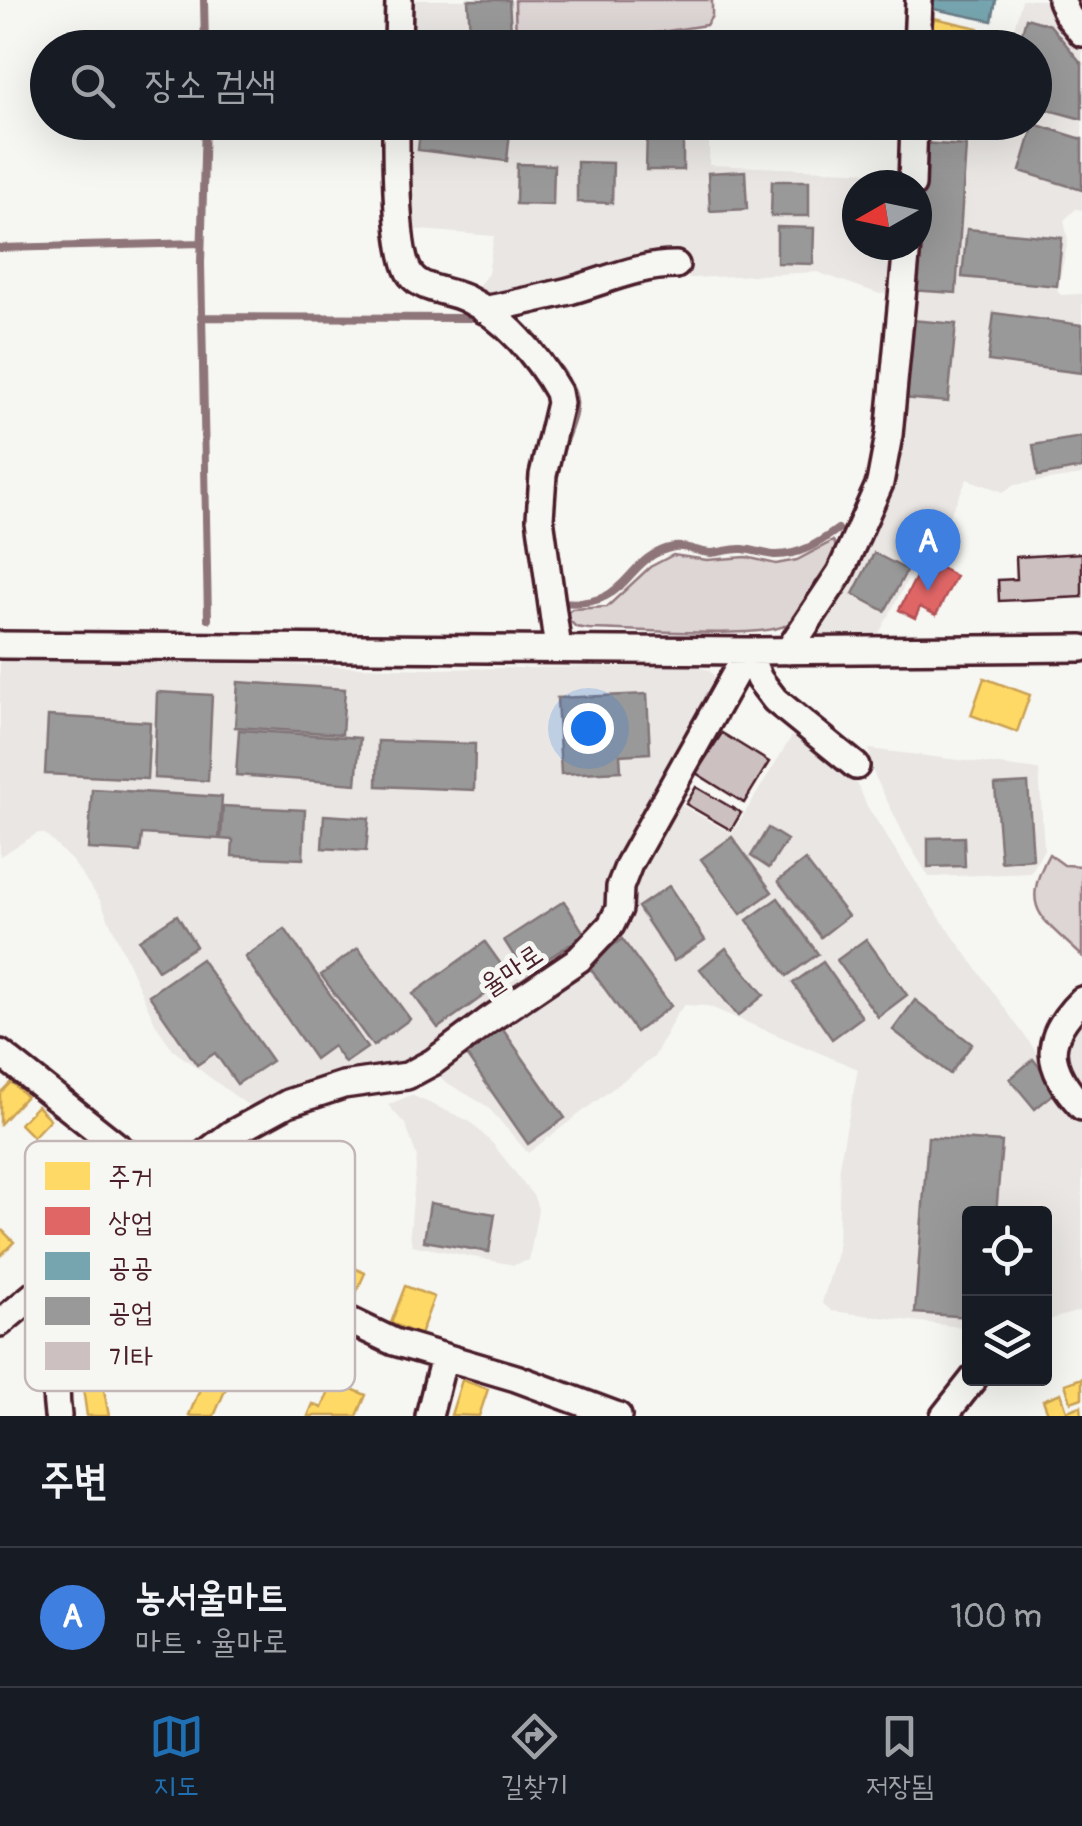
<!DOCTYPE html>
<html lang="ko">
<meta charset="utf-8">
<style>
:root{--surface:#171b24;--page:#242831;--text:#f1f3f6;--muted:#9ea1a6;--line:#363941;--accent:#1f6fb2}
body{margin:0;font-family:Pangolin,"Poor Story",sans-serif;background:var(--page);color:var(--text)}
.controls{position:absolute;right:30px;bottom:30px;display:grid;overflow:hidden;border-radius:10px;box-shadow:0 10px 40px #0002}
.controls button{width:90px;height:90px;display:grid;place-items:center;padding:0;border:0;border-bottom:2px solid var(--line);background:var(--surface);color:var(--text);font:50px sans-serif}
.compass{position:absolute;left:842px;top:170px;width:90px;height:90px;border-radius:50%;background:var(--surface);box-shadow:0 10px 40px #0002;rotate:261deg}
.you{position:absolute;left:588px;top:728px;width:35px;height:35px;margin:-25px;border:8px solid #fff;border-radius:50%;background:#1a73e8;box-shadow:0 0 0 15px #1a73e833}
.badge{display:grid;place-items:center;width:65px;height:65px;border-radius:50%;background:var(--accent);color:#fff;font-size:32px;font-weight:700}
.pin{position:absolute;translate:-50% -82px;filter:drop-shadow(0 2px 5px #0008)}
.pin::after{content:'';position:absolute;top:52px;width:35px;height:30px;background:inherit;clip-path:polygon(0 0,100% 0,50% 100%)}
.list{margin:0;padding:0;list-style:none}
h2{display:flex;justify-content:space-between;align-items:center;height:130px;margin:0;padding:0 40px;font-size:42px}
h2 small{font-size:32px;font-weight:400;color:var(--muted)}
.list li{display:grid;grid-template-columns:65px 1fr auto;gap:30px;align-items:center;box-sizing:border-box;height:140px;padding:0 40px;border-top:2px solid var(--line)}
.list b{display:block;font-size:38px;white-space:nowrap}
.list p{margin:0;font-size:32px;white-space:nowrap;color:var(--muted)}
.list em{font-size:32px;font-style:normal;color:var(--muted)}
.icon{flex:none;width:55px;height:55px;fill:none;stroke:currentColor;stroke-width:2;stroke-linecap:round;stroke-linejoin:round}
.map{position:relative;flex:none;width:1082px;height:1416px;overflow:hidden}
.search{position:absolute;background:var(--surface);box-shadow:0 10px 40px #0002;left:30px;right:30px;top:30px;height:110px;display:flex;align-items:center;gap:25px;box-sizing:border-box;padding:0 35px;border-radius:55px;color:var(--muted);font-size:38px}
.sheet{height:270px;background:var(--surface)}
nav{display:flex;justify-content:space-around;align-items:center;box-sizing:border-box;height:140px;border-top:2px solid var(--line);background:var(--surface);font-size:28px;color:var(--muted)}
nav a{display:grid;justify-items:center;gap:5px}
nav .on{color:var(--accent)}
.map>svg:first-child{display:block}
.built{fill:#e9e6e3}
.green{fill:#ddd6d5;stroke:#947a80;stroke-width:2.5}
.homes{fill:#ffd966;stroke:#c9a154;stroke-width:2.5}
.shops{fill:#e06666;stroke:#b35154;stroke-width:2.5}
.public{fill:#76a5af;stroke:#697d87;stroke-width:2.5}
.industry{fill:#999;stroke:#817478;stroke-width:2.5}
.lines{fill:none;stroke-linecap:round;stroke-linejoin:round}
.stream{stroke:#8e747a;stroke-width:8}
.building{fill:#ccc1c0;stroke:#4a1f2b;stroke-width:2.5}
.minor-casing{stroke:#4a1f2b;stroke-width:32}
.minor{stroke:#f6f6f2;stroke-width:25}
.labels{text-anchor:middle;stroke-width:10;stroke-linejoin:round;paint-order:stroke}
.street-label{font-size:28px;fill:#4a1f2b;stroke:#f6f6f2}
.key{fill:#f6f6f2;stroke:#c2b6b6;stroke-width:2.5}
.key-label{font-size:28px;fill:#4a1f2b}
</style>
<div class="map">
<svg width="1082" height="1416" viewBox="0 0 1082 1416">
<rect width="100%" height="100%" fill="#f6f6f2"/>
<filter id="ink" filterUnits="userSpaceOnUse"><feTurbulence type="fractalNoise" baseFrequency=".01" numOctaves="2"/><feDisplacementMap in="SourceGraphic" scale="20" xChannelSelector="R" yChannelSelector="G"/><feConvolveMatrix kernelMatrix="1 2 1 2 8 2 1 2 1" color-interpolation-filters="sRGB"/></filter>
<g filter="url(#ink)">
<path class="built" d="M406 0H515L516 47H406Z
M1022 0H1053L1082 41V210L1076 209 1064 220 1068 241 1057 291 1061 295 1082 294V475L1014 485 1004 492 967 479 937 542 916 564 877 637H805L868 532 917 245 920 123 1034 122V48L1009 47Z
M519 122 520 126 709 128V165L895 173 904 177V185H857V245H898L893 287 888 293 880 294 817 272 692 278 660 275 525 310 473 292 488 274 494 236 409 229 403 123Z
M0 657 428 669 693 666 709 670 716 679 610 906 582 946 409 1066 258 1106 246 1104 173 1050 156 1025 100 900 73 862 45 834 38 833 0 856Z
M795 731 853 774 867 806 930 904 1082 1116V1310L1045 1321 1044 1214H970L969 1328 832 1311 822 1303 838 1250 840 1161 858 1069 708 1006 685 1005 677 1013 654 1057 528 1153 487 1106 444 1081 435 1070 563 975 628 892 676 802 732 834Z
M869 749 1039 770 1044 849 1031 873 929 877 907 841 871 768Z
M1082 1008V1093L1069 1078 1061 1046Z
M411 1095 469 1121 493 1144 534 1197 538 1209 529 1260 514 1265 412 1245 410 1233 417 1157 406 1125 388 1105Z"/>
<path class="green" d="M515 0H712V16L706 25 654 33 651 47H516Z
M833 541 837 547C826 567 806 612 788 624 766 640 624 629 589 629L576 627 568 619V612L572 609 607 607 650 567 673 555 707 560 746 557 776 564 797 560Z
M1049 854 1064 865 1082 866V956C1042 918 1019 910 1049 854Z"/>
<path class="homes" d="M934 18 978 28 973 48 928 46Z
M984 678 1030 695 1017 732 971 715Z
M11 1082 26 1096 0 1124V1093Z
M37 1106 50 1119 33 1137 20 1124Z
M0 1228 14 1242 0 1256Z
M323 1254 365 1273 352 1302 310 1283Z
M405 1286 434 1297 420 1335 391 1323Z
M208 1370 230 1379 214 1416H192L189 1415Z
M1082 1378V1398L1071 1402 1065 1384Z
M462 1380 488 1389 479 1416 451 1415Z
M333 1381 366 1395 357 1416H308L313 1404 322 1408Z
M103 1385 109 1416H87L83 1388Z
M1061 1393 1067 1411 1081 1406 1082 1416H1049L1043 1400Z"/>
<path class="shops" d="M925 560 956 576 936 615 920 607 915 618 899 610Z"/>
<path class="public" d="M925 0H996L992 21 924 7Z"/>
<path class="industry" d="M468 0H509L512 48H471Z
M1026 18 1050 25 1082 64V119L1034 106V48H1018Z
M421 122H511L507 161 418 150Z
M1034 124 1082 139V190L1020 171Z
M647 129 683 130V170H646Z
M921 143 966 146 956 293 910 290 917 245Z
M577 162 613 163 612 203 577 202Z
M517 164 554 165 553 205 516 204Z
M745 171 747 209 710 211 708 173Z
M772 181H809V216H771Z
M777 227 814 228 813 264 777 263Z
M967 229 1062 238 1057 286 962 277Z
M994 313 1082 325V373L988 361Z
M911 320 956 324 948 402 903 398Z
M1082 437V468L1038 476 1033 445Z
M874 553 907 570 885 611 853 594Z
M238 682 345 689 342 734 235 727Z
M157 692 212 695 208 781 154 778Z
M647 694 650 753 620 755 621 771 561 774 557 698Z
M48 716 150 722 147 779 45 774Z
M239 730 360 738 356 784 236 775Z
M378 741 475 744 474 790 377 786Z
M1028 783 1033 859 1001 862 995 785Z
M92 789 222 797 219 839 142 834 140 852 88 849Z
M223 806 305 810 303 859 232 856 233 840 221 839Z
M324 815 369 818 366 851 322 848Z
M768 828 787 840 769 868 751 856Z
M732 837 772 892 741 914 701 859Z
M964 837 965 866 928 867V838Z
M805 860 848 916 821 937 778 881Z
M669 886 705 940 674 961 638 907Z
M778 898 818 954 787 976 747 920Z
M564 901 585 935 525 973 504 940Z
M177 915 196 946 158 970 139 940Z
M285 929 367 1048 345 1063 333 1046 315 1059 245 957Z
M622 939 671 1006 636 1032 587 964Z
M866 939 907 995 878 1017 837 960Z
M485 942 510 977 438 1028 413 994Z
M358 948 410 1019 373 1046 321 975Z
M726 948 764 995 738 1016 700 969Z
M201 959 272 1061 237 1084 215 1053 197 1065 149 995Z
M823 962 862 1017 832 1039 793 983Z
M915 1000 972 1044 950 1074 893 1030Z
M501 1027 565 1118 528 1144 465 1053Z
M1033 1059 1058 1090 1035 1109 1010 1079Z
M928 1137 1002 1142 996 1214H970V1317L915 1313Z
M430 1203 495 1214 489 1252 424 1241Z"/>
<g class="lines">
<path class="stream" d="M204 0 205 48
M205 122 201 263 208 619
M0 248 201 243
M201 317 470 318
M554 362C583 402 577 405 561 449
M560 597 561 602C632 610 622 557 674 547 687 545 699 553 712 553 723 552 733 548 743 549 754 550 764 554 774 555 799 556 819 543 838 529"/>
</g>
<path class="building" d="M1082 553V597L999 601 998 580 1017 579 1016 557Z
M722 733 769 762 744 803 696 773Z
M696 787 741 813 731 830 686 804Z"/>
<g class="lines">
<defs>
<path id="minor" d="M1061 0 1068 16 1082 33
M398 48 399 0
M917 48 919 0
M396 122C396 151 395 255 411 275 423 291 450 290 467 299 505 318 537 355 558 392L560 403 543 475 540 518 558 649
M912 185 914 122
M484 310C512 304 541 298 569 291 606 281 637 265 676 265
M0 645 748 651 1082 648
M748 651 759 679 775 700 856 766
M788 651 840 573 880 483 889 435 907 245
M1082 1000C1042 1039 1045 1066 1082 1107
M0 1053 165 1184 258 1267 292 1293 394 1342 516 1378 618 1416
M165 1184 231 1134 288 1103 343 1085 407 1076 433 1062 489 1020 579 959 611 925 619 909 620 887 629 864 748 651
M0 1323 35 1294 86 1264
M58 1416C49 1347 74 1279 111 1222 122 1205 139 1189 152 1174
M429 1416 444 1357
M944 1416 974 1378"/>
</defs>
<use href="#minor" class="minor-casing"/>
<use href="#minor" class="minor"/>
</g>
</g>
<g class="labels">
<g class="street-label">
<text transform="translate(511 969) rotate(-34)" y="10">율마로</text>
</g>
</g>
<rect x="25" y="1141" width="330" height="250" rx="15" class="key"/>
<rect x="45" y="1162" width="45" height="28" fill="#ffd966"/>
<rect x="45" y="1207" width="45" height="28" fill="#e06666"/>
<rect x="45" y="1252" width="45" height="28" fill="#76a5af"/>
<rect x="45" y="1297" width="45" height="28" fill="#999"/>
<rect x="45" y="1342" width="45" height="28" fill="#ccc1c0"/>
<g class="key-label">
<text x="108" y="1186">주거</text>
<text x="108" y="1231">상업</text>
<text x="108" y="1276">공공</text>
<text x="108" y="1321">공업</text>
<text x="108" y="1366">기타</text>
</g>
</svg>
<div class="controls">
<button><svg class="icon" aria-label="locate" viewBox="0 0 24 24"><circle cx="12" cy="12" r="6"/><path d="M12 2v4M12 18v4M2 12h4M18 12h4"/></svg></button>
<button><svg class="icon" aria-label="layers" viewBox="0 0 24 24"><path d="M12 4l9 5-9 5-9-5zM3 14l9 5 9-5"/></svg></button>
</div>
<svg class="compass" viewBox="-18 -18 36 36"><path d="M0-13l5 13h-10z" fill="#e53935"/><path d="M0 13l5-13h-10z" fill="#9ea1a6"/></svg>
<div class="you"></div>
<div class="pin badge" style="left:928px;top:591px;background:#3f7fe0">A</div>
<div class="search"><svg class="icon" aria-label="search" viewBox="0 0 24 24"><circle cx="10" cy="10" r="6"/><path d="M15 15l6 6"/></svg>장소 검색</div>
</div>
<section class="sheet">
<h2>주변<small></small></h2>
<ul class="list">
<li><span class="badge" style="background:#3f7fe0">A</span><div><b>농서울마트</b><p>마트 · 율마로</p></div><em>100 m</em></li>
</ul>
</section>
<nav>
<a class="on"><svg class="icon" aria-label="map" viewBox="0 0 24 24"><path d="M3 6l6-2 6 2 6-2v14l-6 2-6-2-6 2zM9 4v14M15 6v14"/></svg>지도</a>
<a><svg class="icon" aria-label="directions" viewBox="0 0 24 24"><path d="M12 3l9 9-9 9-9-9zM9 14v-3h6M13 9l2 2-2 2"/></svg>길찾기</a>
<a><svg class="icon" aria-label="saved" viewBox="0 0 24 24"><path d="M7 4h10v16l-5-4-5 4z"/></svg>저장됨</a>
</nav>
